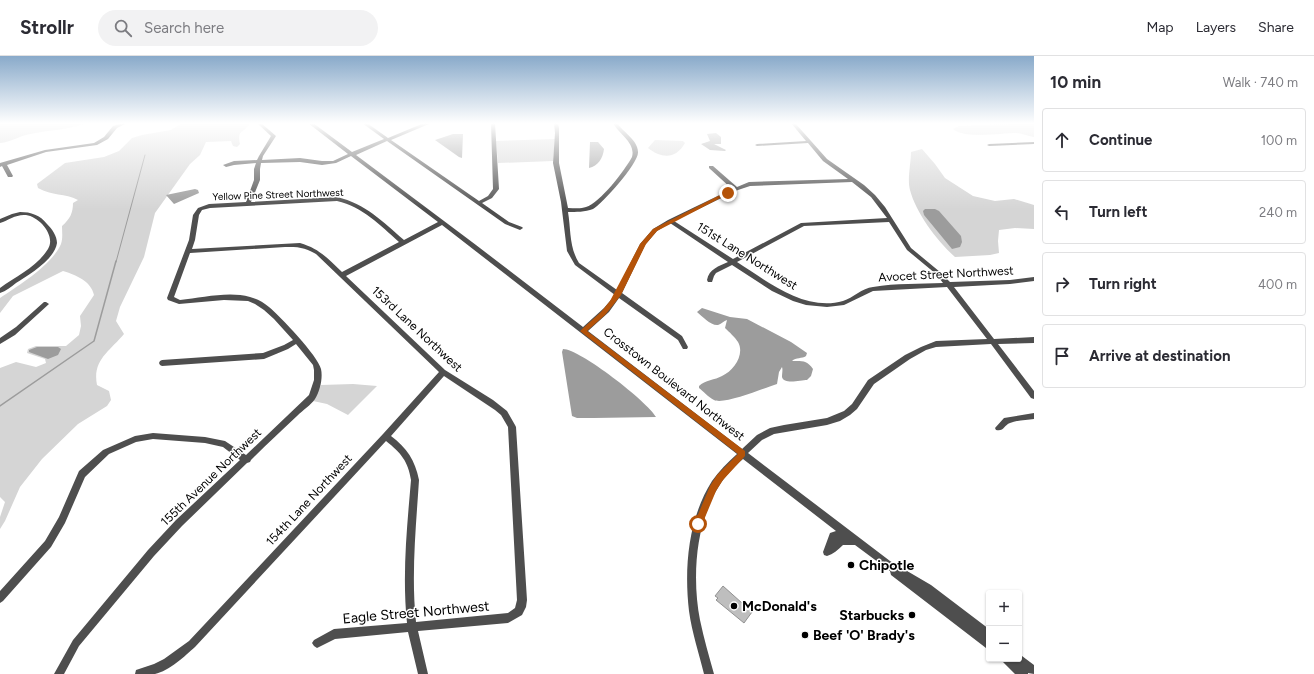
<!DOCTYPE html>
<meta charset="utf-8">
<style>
:root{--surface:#fff;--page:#f2f2f3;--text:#2b2b33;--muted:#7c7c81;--line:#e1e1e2}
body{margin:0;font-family:Figtree,sans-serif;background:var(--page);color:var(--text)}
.controls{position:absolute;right:12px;bottom:12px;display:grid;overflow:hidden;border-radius:4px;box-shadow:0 1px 3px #0004}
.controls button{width:36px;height:36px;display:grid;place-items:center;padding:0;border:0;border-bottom:1px solid var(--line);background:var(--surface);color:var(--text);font:20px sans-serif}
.stop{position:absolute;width:12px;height:12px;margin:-9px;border:3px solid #b45309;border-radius:50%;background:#fff}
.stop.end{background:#b45309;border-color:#fff;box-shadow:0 1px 4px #0008}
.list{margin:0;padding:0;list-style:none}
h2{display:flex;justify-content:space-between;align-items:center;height:52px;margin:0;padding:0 16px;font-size:17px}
h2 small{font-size:13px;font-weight:400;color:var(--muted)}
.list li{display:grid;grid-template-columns:26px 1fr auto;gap:12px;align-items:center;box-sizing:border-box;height:64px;margin:0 8px 8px;padding:0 8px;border:1px solid var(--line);border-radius:4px}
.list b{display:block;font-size:15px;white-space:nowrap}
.list em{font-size:13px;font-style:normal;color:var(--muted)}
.icon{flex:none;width:22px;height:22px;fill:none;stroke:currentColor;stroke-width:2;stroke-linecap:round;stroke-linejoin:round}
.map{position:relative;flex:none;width:1034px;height:618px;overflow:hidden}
header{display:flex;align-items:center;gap:24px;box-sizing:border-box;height:56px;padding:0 20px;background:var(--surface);border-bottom:1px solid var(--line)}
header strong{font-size:19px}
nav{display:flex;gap:22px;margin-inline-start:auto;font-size:14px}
.search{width:280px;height:36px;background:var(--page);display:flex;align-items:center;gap:10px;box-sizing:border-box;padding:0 14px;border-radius:22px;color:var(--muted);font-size:15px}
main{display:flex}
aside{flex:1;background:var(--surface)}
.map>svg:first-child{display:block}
.green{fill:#d5d5d5}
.water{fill:#9c9c9c}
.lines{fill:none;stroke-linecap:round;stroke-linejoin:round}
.stream-far1{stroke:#9c9c9c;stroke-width:1}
.stream{stroke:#9c9c9c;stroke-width:1.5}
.building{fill:#bebebe;stroke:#929292}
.minor{fill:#4e4e4e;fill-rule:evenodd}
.route{fill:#b45309}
.poi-dot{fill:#000;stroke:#fff;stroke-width:1.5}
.labels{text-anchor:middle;stroke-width:3;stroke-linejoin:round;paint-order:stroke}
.far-street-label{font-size:10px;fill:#000;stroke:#fff}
.street-label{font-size:12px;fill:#000;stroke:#fff}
.near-poi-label{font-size:14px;font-weight:bold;fill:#000;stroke:#fff;text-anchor:start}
.near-street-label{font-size:14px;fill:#000;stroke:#fff}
</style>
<header>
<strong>Strollr</strong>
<div class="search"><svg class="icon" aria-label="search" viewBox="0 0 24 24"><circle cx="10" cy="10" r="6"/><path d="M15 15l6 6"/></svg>Search here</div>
<nav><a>Map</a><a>Layers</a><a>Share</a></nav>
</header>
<main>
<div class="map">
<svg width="1034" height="618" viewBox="0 0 1034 618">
<rect width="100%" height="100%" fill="#fff"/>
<path class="green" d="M0 67H87C69 74 49 74 30 78 19 80 11 86 0 87Z
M182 67H247L249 69C242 78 237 74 240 88L237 91 233 90 231 85 206 86 200 99 190 108 155 157 144 201 120 251 116 265 124 278C110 295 92 304 97 329L109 335 111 344 107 350 78 368 42 403 20 431 5 465 0 473V461L5 446 0 441V312L16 306 36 311 46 307 45 303 27 297 28 293 36 290H66L79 279 81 270 80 260 94 239C91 225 76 219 63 215L13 240 0 257V242C18 230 52 209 61 188 63 182 62 176 62 170 70 163 73 157 73 147L78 144C65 137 52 140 38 132L37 128 65 107 104 101 119 95 132 82 142 79 171 74Z
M1034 67V81C1027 80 1022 77 1016 77 1001 77 963 83 953 73L959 70Z
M555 83 553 105 498 107 496 85Z
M655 84 683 85 685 87C676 103 662 103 648 92Z
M922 93 935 108 945 122 973 140 995 145 1014 143 1034 149V173L1015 172 999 174 998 185 999 197 990 199 955 201C937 185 916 157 910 134 907 123 911 107 911 96Z
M353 328 377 330 348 359 327 348 313 345 321 329Z"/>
<path class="water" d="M716 77 721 81V88H714L726 94 725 95 710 94 701 88 710 85 707 78Z
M453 78H463L462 102 459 101 435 84Z
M590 86H598L604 93C603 102 598 110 589 112Z
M195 133 198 134 199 137 174 148 166 139Z
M925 153H935L939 155 961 180 962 186 960 191 952 193 924 159 923 155Z
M702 252 730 261 747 263 791 286 807 297 806 300C802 303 796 301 792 305 802 305 807 304 813 313L811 320 807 324C801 324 784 329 782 321 782 317 783 314 782 311L779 316 777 328C764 332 724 349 714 344 708 341 703 335 699 332V330C705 324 715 324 722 320 734 315 745 298 738 286 735 281 729 276 725 272L727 264C724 265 721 268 718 269 711 270 702 260 697 256Z
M37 291H58L61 293 58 299 48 303 29 296V294Z
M563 293C580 293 648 346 656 361L594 362H577L572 360 562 296Z"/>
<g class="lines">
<path class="stream-far1" d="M116 206 145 99"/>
<path class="stream" d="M0 350 94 285 116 205"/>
</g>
<path class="building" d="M723 530 752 556 744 567 716 544 718 542 715 540Z"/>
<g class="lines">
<path class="minor" d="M122 67H127L117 72 108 83 97 89 46 96 7 109 13 120 12 121H8L2 110 0 111V107L45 94 94 87 104 81 113 70Z
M257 67H261L276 80 263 100 262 104 300 102 322 105H333L348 98 308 67H313L352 96 384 83 362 67H367L388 82 424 67H429V68L391 84 479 145 488 140 493 133 491 67H495L499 133 492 142 482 147 509 166 522 171 523 172 520 174 505 168 387 85 356 99 476 189 583 271 604 252 615 239 575 209 567 195 561 146 553 107 555 77 554 67H558L559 72V107L568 152C574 152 581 153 586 151 600 147 625 114 632 101 636 87 619 78 613 67H617C623 76 638 84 638 96 639 107 602 148 593 153 585 156 576 156 568 156 571 173 569 191 579 207L617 234 640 188 653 173 668 164 732 133 709 112V110H713L737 131 749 126 848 123 823 105 808 87 757 90 755 89 757 88 806 85 791 67H795L827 103 864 129 875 139 885 151 911 192 940 216 950 226 1010 224 1034 221V225L1010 228 954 231 994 283 1034 281V287L998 288 1034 335V343L1031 342 991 288 936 291 926 294 910 303 874 328 857 353 850 359 840 365 827 369 774 378 762 384 748 397 890 505 931 529 989 573V594L986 592 891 519 890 515 855 489H843C838 494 833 498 827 500L824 499 823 496 830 477 836 475 743 403C734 411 725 420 719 430 695 467 692 523 700 564 704 583 709 600 714 618H704C699 597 692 577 689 555 684 512 688 463 712 425 719 415 728 406 737 398L442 169 346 220 445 314 493 344 507 355 515 369 516 371 527 544 526 551 522 559 508 567 418 575 428 618H418L408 576 335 583 317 592 314 590 312 587 314 584 334 573 407 567C402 519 407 471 411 424 408 405 401 397 386 385L195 591C185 600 169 615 155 618 149 618 141 618 135 618L136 614 154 608 164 603 189 585 383 378 439 316 316 198C304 191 298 191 285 191L190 197 174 241 180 244C202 242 228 235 250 241 257 243 263 246 269 251 280 260 318 300 321 313 323 322 320 335 315 343 311 349 303 354 297 360 282 374 266 389 251 404L250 406 247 407 182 470 154 500 79 590 64 618H54L73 584 148 494 176 464 240 404 223 391 205 387 153 383 136 386 109 398 85 421 65 467 51 491 3 545 0 547V535L45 485 59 461 79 415 103 394 135 380 153 377 205 381 225 385 246 399 309 339 314 324V314L313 309 296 288 288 293 264 303 162 310 160 309 159 307 160 305 162 304 263 297 284 289 293 284 274 263 264 254 255 248 248 245 224 244 179 248 168 244 167 242 189 184 193 159 198 152 209 148 246 146 254 124V113L256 107 234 109 226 111 223 109 234 105 257 104 259 100 271 80ZM351 100 438 166 404 184C382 165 366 148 337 141L251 146 260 124V113L261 107 300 106 322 109 336 107ZM852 126 871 141 887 162 801 167 733 203 674 165 738 134 750 130ZM337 145C363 151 380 169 399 186L342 216C327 202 320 193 300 187L192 193 195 184 199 159 202 154 210 152ZM889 166 907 194 936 218 943 227C920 228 896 227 873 231 862 232 853 242 843 245 805 256 767 225 737 206L804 170ZM670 167 728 206C719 210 709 213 707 224L708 226H712L714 220 716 217 732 209 772 235 793 245 806 249 827 251 844 249 873 235 947 231 987 283 936 285 921 291 905 299 868 324 852 348 844 355 827 362 784 369 770 372 757 379 742 393 588 275 609 256 619 242 678 284 683 293H687L688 291 682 280 622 237 645 189 657 175ZM444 320 495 354 501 359 508 371 517 544 515 552 508 557 416 566C411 519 416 471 419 424 415 404 407 392 391 380Z
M1034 86V88L989 90 987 89 989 88Z
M20 156C31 156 40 159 47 168 52 173 57 180 57 187 55 203 29 219 16 227 11 231 6 235 0 237V232C16 220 37 211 48 193 56 180 40 161 26 159 16 158 9 164 0 167V163L12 158Z
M44 246H46L49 248 15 279 0 288V282L16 271Z
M1034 357V363C1027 364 1017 364 1010 367 1004 369 1004 376 996 374L995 372 1004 362Z
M1019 598 1022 600 1034 609V618L1028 617V618H1015L1003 606 1001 603H1019Z"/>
</g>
<linearGradient id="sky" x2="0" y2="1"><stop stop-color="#89aaca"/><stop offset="0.44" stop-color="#fff"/><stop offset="1" stop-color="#fff" stop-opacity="0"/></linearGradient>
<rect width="1034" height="153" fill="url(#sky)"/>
<path class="route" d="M726 136 730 137 657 175 646 188 621 239 614 248 605 259 587 275 745 395V400L723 424 716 435 701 471 698 472 694 468 710 430 717 419 738 398 580 275 601 256 610 245 640 188 653 173Z"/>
<g class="poi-dot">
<circle cx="851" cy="509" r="4"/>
<circle cx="734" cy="550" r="4"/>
<circle cx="912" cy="559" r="4"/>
<circle cx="805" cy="579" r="4"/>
</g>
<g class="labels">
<g class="far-street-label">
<text transform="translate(278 138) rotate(-2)" y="4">Yellow Pine Street Northwest</text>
</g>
<g class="street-label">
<text transform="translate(747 200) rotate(32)" y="4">151st Lane Northwest</text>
<text transform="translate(946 218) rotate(-3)" y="4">Avocet Street Northwest</text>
<text transform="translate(417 273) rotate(43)" y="4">153rd Lane Northwest</text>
<text transform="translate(674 328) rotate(38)" y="4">Crosstown Boulevard Northwest</text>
<text transform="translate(211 421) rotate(-44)" y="4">155th Avenue Northwest</text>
<text transform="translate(309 444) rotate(-47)" y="4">154th Lane Northwest</text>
</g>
<g class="near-poi-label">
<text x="859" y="514">Chipotle</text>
<text x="742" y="555">McDonald's</text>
<text x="904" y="564" text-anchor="end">Starbucks</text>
<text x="813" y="584">Beef 'O' Brady's</text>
</g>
<g class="near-street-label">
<text transform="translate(416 556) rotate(-5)" y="5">Eagle Street Northwest</text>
</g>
</g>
</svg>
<div class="controls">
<button>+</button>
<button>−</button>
</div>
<div class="stop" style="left:698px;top:468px"></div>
<div class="stop end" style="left:728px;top:137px"></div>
</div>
<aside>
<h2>10 min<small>Walk · 740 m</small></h2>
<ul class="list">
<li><svg class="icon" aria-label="ahead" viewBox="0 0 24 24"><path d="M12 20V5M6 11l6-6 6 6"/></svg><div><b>Continue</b></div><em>100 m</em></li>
<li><svg class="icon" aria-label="left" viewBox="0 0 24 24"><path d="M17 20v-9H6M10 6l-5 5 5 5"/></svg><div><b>Turn left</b></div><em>240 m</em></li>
<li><svg class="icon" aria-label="right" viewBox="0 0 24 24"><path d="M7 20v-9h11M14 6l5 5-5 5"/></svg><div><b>Turn right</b></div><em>400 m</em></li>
<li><svg class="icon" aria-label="arrive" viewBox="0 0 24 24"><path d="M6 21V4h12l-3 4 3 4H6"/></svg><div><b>Arrive at destination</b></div></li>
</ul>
</aside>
</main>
